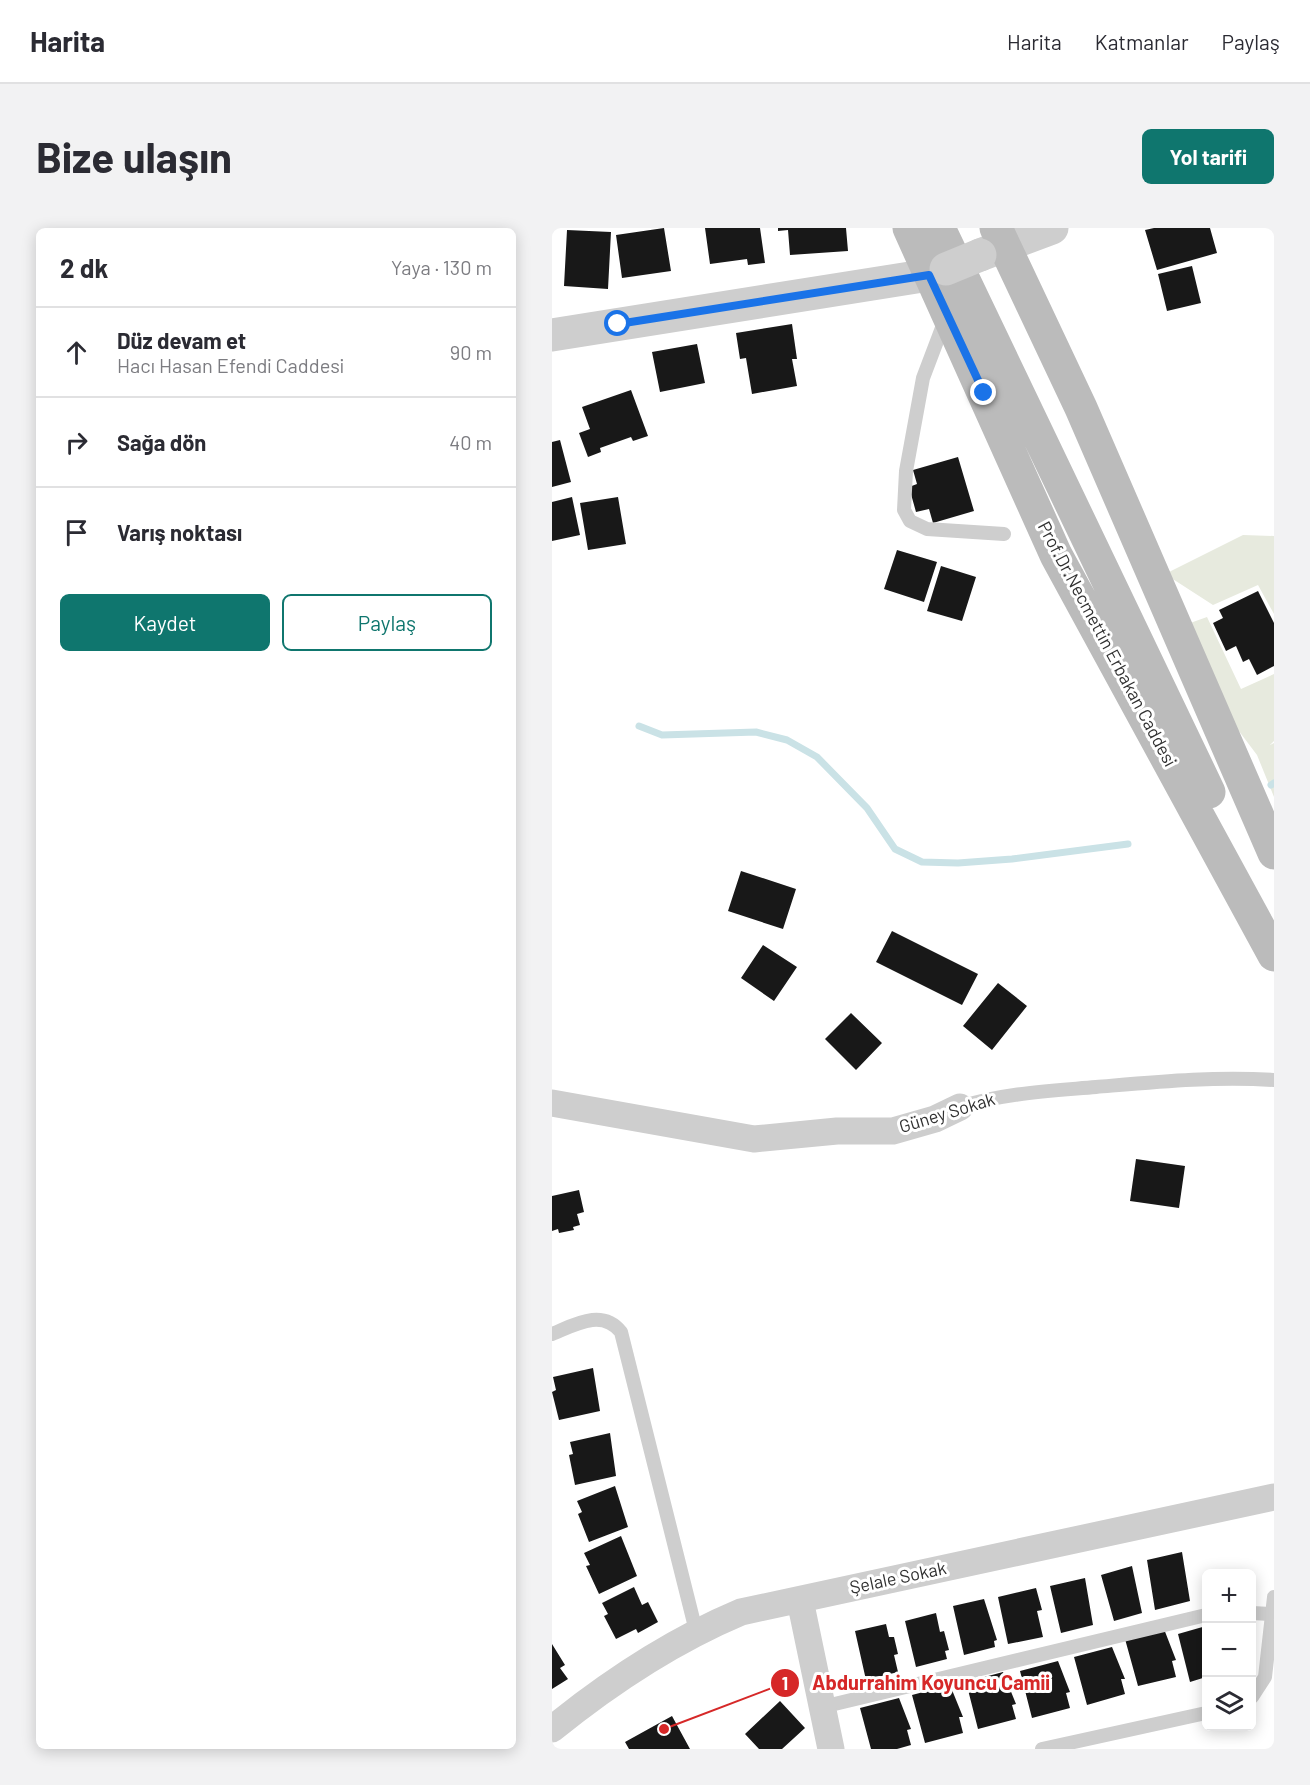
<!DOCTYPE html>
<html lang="tr">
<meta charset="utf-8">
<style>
:root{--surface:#fff;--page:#f2f2f3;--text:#2b2b33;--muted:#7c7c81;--line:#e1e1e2;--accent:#0f766e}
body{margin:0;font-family:Barlow,sans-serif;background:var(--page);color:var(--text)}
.controls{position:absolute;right:18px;bottom:18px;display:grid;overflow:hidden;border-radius:9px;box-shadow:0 3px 15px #0003}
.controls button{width:54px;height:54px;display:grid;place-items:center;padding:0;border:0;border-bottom:2px solid var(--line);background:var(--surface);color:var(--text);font:30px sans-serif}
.stop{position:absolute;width:18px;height:18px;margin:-14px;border:4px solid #1a73e8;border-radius:50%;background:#fff}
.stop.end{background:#1a73e8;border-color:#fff;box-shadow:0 2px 6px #0008}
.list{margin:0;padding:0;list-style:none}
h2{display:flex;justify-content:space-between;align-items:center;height:78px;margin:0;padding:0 24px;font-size:26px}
h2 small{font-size:20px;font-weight:400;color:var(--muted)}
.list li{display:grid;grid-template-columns:39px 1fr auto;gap:18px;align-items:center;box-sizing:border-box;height:90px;padding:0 24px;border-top:2px solid var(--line)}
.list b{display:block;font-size:22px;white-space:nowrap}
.list p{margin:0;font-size:20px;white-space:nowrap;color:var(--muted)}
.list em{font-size:20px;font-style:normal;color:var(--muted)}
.actions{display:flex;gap:12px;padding:18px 24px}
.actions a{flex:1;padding:14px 0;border:2px solid var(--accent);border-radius:9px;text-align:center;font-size:21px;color:var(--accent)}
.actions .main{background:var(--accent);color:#fff}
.icon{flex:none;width:33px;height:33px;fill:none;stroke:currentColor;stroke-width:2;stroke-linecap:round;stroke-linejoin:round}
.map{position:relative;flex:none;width:722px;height:1521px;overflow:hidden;border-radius:9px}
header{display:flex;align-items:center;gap:36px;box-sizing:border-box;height:84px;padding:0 30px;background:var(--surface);border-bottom:2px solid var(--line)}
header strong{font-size:28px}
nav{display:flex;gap:33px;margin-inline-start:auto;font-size:21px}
.intro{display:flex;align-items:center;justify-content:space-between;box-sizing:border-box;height:144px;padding:0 36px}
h1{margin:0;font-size:42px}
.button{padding:15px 27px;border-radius:9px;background:var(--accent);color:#fff;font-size:21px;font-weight:700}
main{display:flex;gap:36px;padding:0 36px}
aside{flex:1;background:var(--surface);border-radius:9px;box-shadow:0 3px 15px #0003}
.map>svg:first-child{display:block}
.green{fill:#e7eade}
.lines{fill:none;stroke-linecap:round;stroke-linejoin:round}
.stream{stroke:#cae2e6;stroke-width:7}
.building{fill:#181818}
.service{stroke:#cecece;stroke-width:14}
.minor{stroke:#cecece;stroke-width:27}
.tertiary{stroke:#cecece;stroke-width:33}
.secondary{stroke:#bbb;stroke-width:33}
.tertiary-bridge{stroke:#cecece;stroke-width:33}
.route{stroke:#1a73e8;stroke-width:8}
.labels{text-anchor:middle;stroke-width:6;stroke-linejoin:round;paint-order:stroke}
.street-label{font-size:18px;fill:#313131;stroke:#fff}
.leader{fill:none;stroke:#d62828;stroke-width:2}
.callout-dot{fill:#d62828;stroke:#fff;stroke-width:2}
.mark-label{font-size:18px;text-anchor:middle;font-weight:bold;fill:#fff}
.callout-label{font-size:20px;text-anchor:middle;font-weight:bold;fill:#d62828;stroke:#fff;stroke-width:6;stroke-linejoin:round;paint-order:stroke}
</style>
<header>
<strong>Harita</strong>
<nav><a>Harita</a><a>Katmanlar</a><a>Paylaş</a></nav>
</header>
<div class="intro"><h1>Bize ulaşın</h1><a class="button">Yol tarifi</a></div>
<main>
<aside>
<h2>2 dk<small>Yaya · 130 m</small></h2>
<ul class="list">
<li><svg class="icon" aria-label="ahead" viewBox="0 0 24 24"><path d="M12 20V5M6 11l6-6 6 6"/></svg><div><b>Düz devam et</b><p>Hacı Hasan Efendi Caddesi</p></div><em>90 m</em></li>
<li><svg class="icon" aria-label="right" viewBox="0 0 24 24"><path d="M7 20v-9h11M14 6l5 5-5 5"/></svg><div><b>Sağa dön</b></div><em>40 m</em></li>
<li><svg class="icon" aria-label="arrive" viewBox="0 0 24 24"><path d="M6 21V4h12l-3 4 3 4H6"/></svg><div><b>Varış noktası</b></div></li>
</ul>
<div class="actions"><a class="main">Kaydet</a><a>Paylaş</a></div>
</aside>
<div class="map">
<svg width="722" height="1521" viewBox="0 0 722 1521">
<rect width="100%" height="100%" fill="#fff"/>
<path class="green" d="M691 307 722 308V386L706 357 661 377 613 346Z
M655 389 689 461 722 446V513L718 517 722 515V569L705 527 662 470 627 399Z"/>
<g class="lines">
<path class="stream" d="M87 498 110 507 204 504 235 512 265 529 315 580 343 621 370 634 406 635 460 631 576 616
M719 557 722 555"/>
</g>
<path class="building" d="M112 0 119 43 70 50 64 7Z
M153 0H208L213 35 196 37 195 31 158 36Z
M226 0H294L296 23 238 27 236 2 226 3Z
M602 0H658L665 25 605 42 593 2Z
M15 2 59 4 56 61 12 58Z
M640 38 649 75 615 83 606 46Z
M240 96 245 131H240L245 158 200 166 194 130 188 131 184 105Z
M145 116 153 155 108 164 100 124Z
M79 162 96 208 81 213 79 209 48 220 49 224 36 229 27 205 38 201 30 179Z
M8 212 19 254 0 259V214Z
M406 229 422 283 381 295 377 281 364 284 357 259 365 256 361 242Z
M20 269 28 307 0 313V274Z
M66 269 74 316 36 322 28 275Z
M345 322 385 334 372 374 332 361Z
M389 338 424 349 410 393 375 383Z
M706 363 722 395V438L705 447 697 431 691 434 684 418 674 423 661 395 671 390 667 382Z
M189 643 244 661 231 701 176 683Z
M340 703 426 746 410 777 324 734Z
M211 717 245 739 222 773 189 750Z
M446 755 475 778 440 822 411 798Z
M299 785 330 815 304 842 273 811Z
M584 931 633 938 627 980 578 973Z
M27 962 32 984 25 986 28 997 21 999 22 1002 7 1005 6 1001 0 1003V968Z
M41 1140 48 1183 7 1192 0 1164 4 1162 1 1149Z
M58 1205 64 1248 23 1257 17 1227 21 1226 18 1214Z
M63 1258 76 1299 37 1314 26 1286 30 1284 25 1273Z
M69 1308 85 1348 47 1366 34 1338 38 1337 32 1325Z
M630 1324 638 1373 603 1382 595 1332Z
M580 1338 590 1385 562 1393 549 1347Z
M533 1350 541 1397 509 1405 498 1358Z
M82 1359 90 1377 96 1374 106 1394 86 1405 84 1401 64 1411 52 1388 56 1386 50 1375Z
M484 1360 490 1382 485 1383 491 1409 456 1416 446 1369Z
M432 1371 445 1412 442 1413 443 1419 412 1427 401 1378Z
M384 1385 388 1404 392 1403 397 1422 393 1423 395 1431 364 1439 353 1393Z
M334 1396 337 1409H342L346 1426 342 1427 346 1444 314 1452 303 1403Z
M654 1398V1449L638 1454 626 1406Z
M612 1401 624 1432 620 1433 624 1449 586 1458 573 1411Z
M0 1416 13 1437 8 1440 16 1451 0 1461Z
M560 1419 573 1451H569L573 1466 535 1477 522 1429Z
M506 1433 518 1464 514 1465 518 1480 480 1490 468 1443Z
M451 1444 464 1476 460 1477 464 1491 426 1501 414 1454Z
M398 1457 411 1489H407L411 1505 373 1515 360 1467Z
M347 1470 359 1501 355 1502 359 1517 345 1521H319L308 1480Z
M228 1473 253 1500 230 1521H207L193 1506Z
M120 1488 138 1521H77L73 1514Z"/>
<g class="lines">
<path class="service" d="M393 92 371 150 354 243 352 282 358 293 375 301 452 306
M408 879C452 865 498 863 544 859 603 854 662 848 722 852
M0 1106C22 1097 50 1080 69 1104L144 1403
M700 1385 718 1386
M700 1469 713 1449 722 1369
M270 1479 654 1387
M490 1521 654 1485"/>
<path class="minor" d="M0 875 202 911 285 903H341L383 891 408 879
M248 1372 279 1521
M0 1501C58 1454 120 1413 189 1384L722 1269"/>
<path class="tertiary" d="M428 27 500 0
M0 107 377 47 394 41"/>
<path class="secondary" d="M357 0 504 327 722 727
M387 0 657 564
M444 0 529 180 722 625"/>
<path class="tertiary-bridge" d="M394 41 428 27"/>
</g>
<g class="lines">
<path class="route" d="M66 96 377 47 432 165"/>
</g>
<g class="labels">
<g class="street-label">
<text transform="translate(555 416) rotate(62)" y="6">Prof.Dr.Necmettin Erbakan Caddesi</text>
<text transform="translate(395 885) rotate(-17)" y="6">Güney Sokak</text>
<text transform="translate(346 1350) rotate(-12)" y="6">Şelale Sokak</text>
</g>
</g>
<path class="leader" d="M112 1501L233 1455"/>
<g class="callout-dot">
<circle cx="112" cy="1501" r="6"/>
<circle cx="233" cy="1455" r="15"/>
</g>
<g class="mark-label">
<text x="233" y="1462">1</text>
</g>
<g class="callout-label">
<text x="379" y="1462">Abdurrahim Koyuncu Camii</text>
</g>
</svg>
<div class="controls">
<button>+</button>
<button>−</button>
<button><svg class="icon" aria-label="layers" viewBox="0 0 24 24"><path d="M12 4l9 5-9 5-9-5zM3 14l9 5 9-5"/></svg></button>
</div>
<div class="stop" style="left:66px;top:96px"></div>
<div class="stop end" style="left:432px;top:165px"></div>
</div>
</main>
